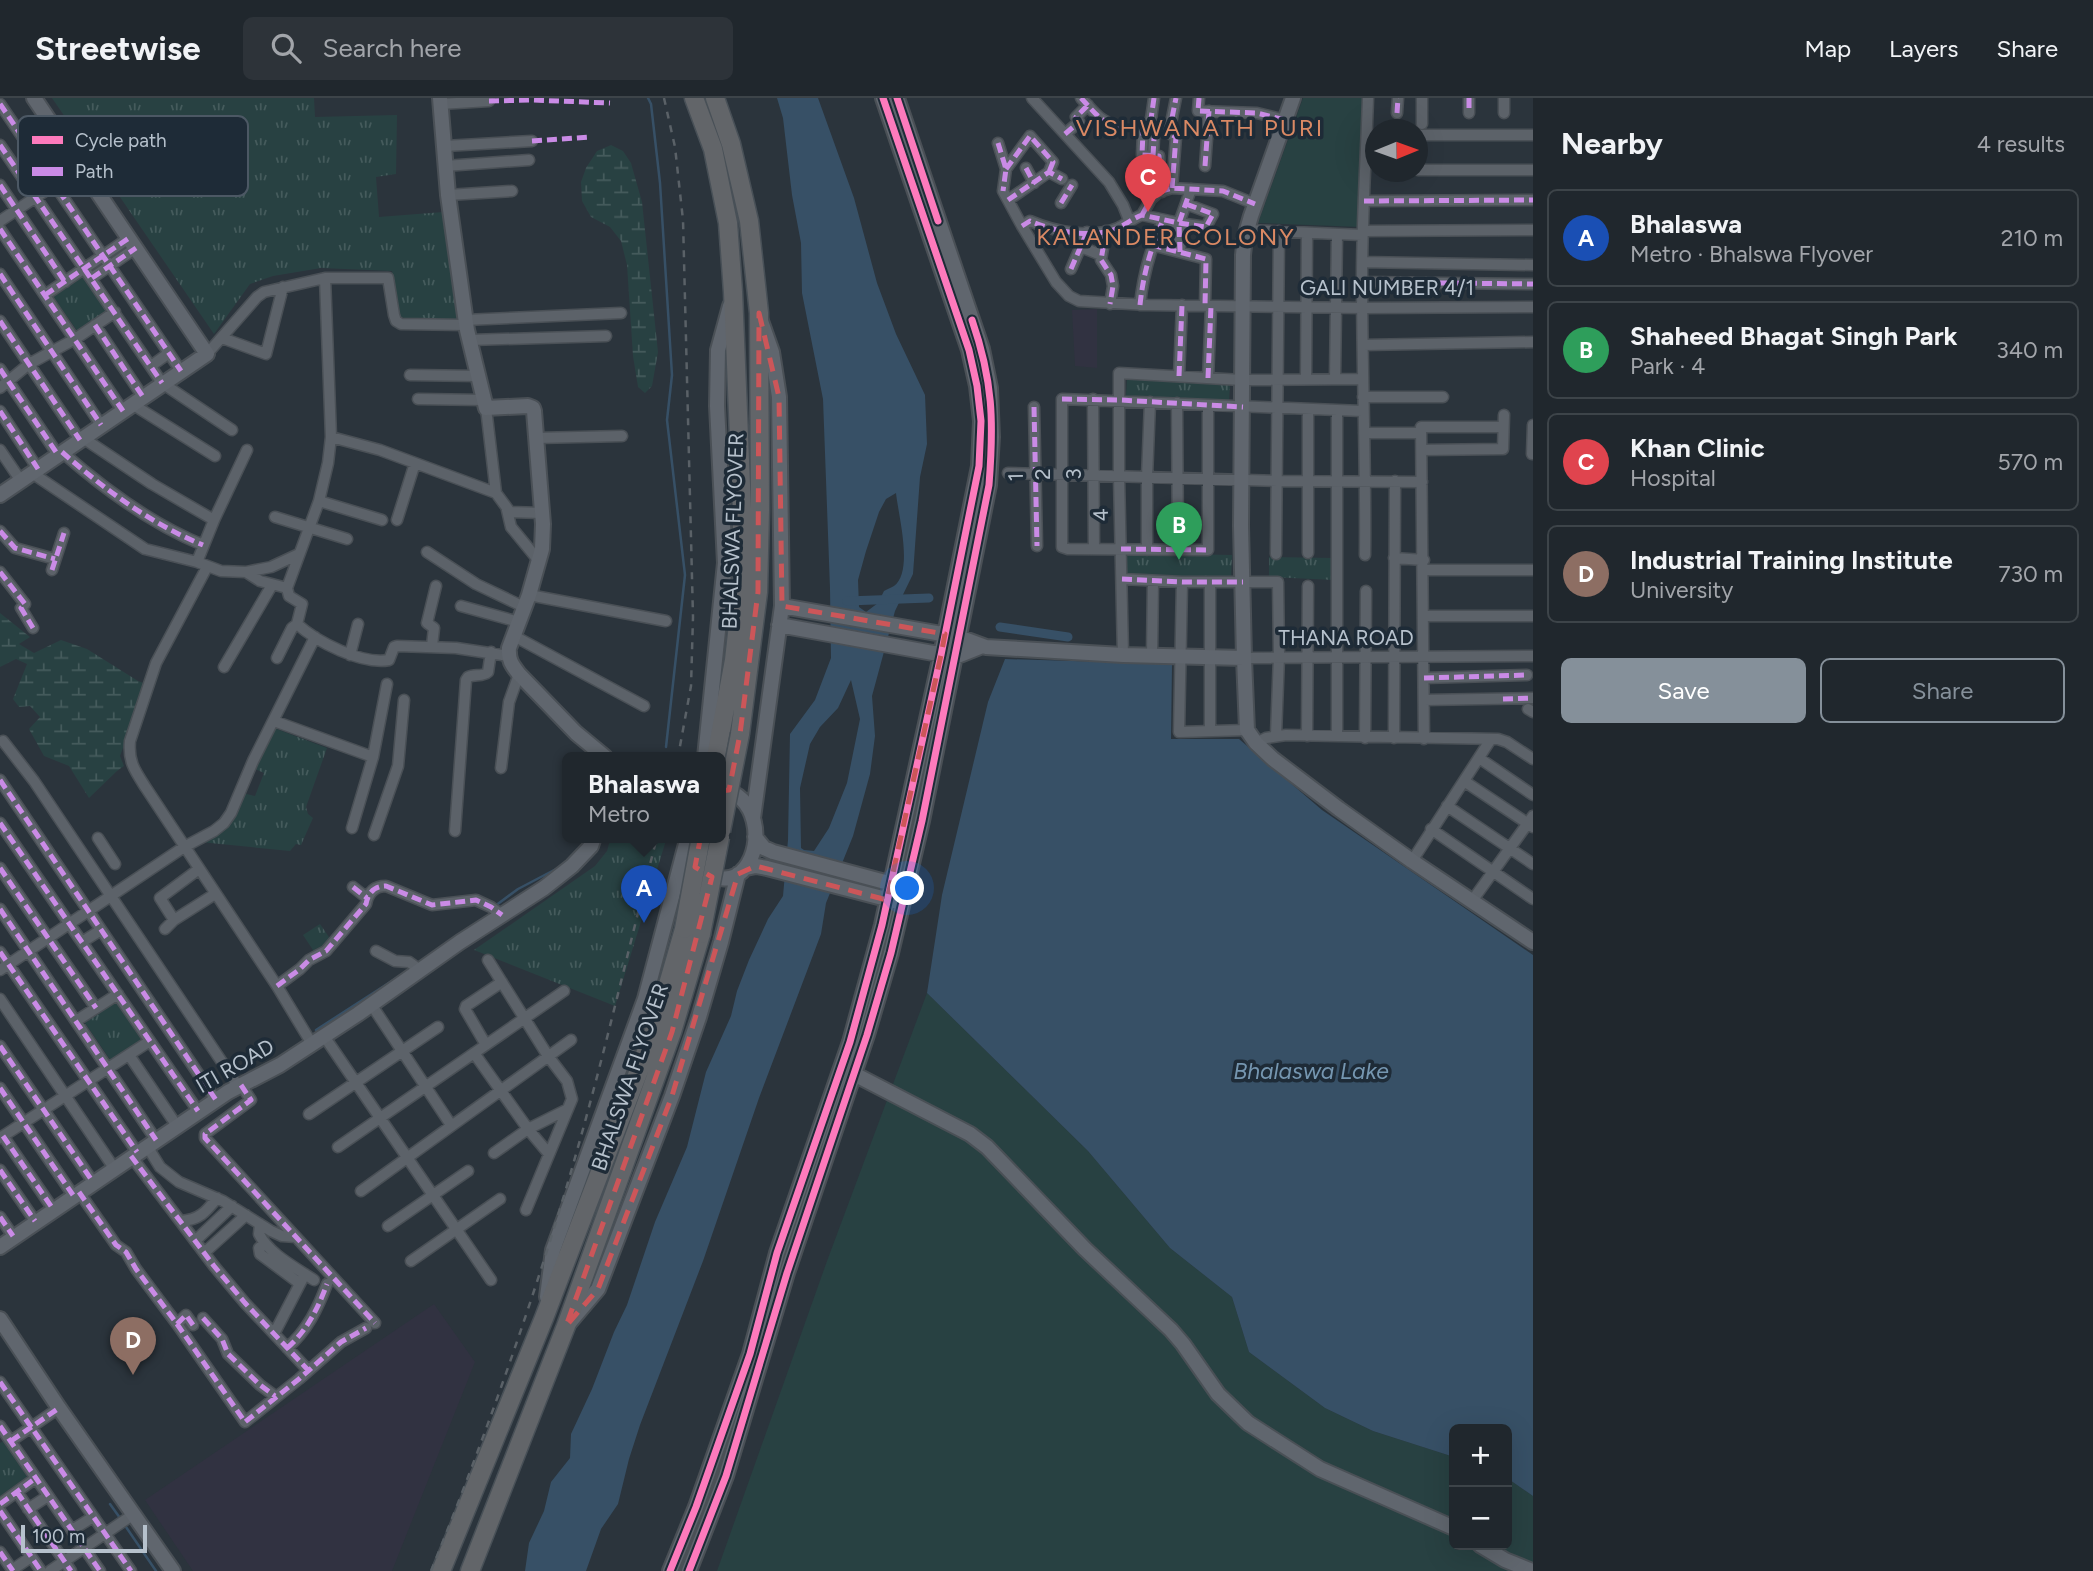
<!DOCTYPE html>
<meta charset="utf-8">
<style>
:root{--surface:#20272d;--page:#2d3339;--text:#f1f3f6;--muted:#a2a5aa;--line:#3d4449;--accent:#85909a}
body{margin:0;font-family:Figtree,sans-serif;background:var(--page);color:var(--text)}
.controls{position:absolute;right:21px;bottom:21px;display:grid;overflow:hidden;border-radius:10px;box-shadow:0 7px 28px #0002}
.controls button{width:63px;height:63px;display:grid;place-items:center;padding:0;border:0;border-bottom:2px solid var(--line);background:var(--surface);color:var(--text);font:35px sans-serif}
.compass{position:absolute;left:1365px;top:21px;width:63px;height:63px;border-radius:50%;background:var(--surface);box-shadow:0 7px 28px #0002;rotate:89deg}
.scale{position:absolute;left:21px;bottom:18px;width:126px;box-sizing:border-box;padding-left:7px;border:4px solid #b6c1cc;border-top:0;font-size:19px;line-height:24px;white-space:nowrap;color:#b6c1cc;-webkit-text-stroke:5px #1e2b37;paint-order:stroke}
.you{position:absolute;left:908px;top:791px;width:24px;height:24px;margin:-18px;border:5px solid #fff;border-radius:50%;background:#1a73e8;box-shadow:0 0 0 10px #1a73e833}
.badge{display:grid;place-items:center;width:46px;height:46px;border-radius:50%;background:var(--accent);color:#fff;font-size:23px;font-weight:700}
.pin{position:absolute;translate:-50% -58px;filter:drop-shadow(0 2px 4px #0008)}
.pin::after{content:'';position:absolute;top:37px;width:24px;height:21px;background:inherit;clip-path:polygon(0 0,100% 0,50% 100%)}
.popup{position:absolute;left:562px;top:654px;width:164px;height:91px;box-sizing:border-box;display:grid;place-content:center;border-radius:10px;background:var(--surface);filter:drop-shadow(0 2px 5px #0005);font-size:23px;white-space:nowrap;color:var(--muted)}
.popup b{font-size:26px;color:var(--text)}
.popup::after{content:'';position:absolute;left:50%;top:100%;margin-left:-14px;border:14px solid transparent;border-top-color:var(--surface)}
.list{margin:0;padding:0;list-style:none}
h2{display:flex;justify-content:space-between;align-items:center;height:91px;margin:0;padding:0 28px;font-size:30px}
h2 small{font-size:23px;font-weight:400;color:var(--muted)}
.list li{display:grid;grid-template-columns:46px 1fr auto;gap:21px;align-items:center;box-sizing:border-box;height:98px;margin:0 14px 14px;padding:0 14px;border:2px solid var(--line);border-radius:10px}
.list b{display:block;font-size:26px;white-space:nowrap}
.list p{margin:0;font-size:23px;white-space:nowrap;color:var(--muted)}
.list em{font-size:23px;font-style:normal;color:var(--muted)}
.actions{display:flex;gap:14px;padding:21px 28px}
.actions a{flex:1;padding:16px 0;border:2px solid var(--accent);border-radius:10px;text-align:center;font-size:24px;color:var(--accent)}
.actions .main{background:var(--accent);color:#fff}
.icon{flex:none;width:38px;height:38px;fill:none;stroke:currentColor;stroke-width:2;stroke-linecap:round;stroke-linejoin:round}
.map{position:relative;flex:none;width:1533px;height:1473px;overflow:hidden}
header{display:flex;align-items:center;gap:42px;box-sizing:border-box;height:98px;padding:0 35px;background:var(--surface);border-bottom:2px solid var(--line)}
header strong{font-size:33px}
nav{display:flex;gap:38px;margin-inline-start:auto;font-size:24px}
.search{width:490px;height:63px;background:var(--page);display:flex;align-items:center;gap:18px;box-sizing:border-box;padding:0 24px;border-radius:10px;color:var(--muted);font-size:26px}
main{display:flex}
aside{flex:1;background:var(--surface)}
.map>svg:first-child{display:block}
.medical{fill:#313241}
.grass{fill:#284142}
.wetland{fill:url(#wetland-marsh)}
.park{fill:url(#park-tufts)}
.water{fill:#375066;fill-rule:evenodd}
.lines{fill:none;stroke-linecap:round;stroke-linejoin:round}
.stream{stroke:#375066;stroke-width:2.5}
.canal{stroke:#375066;stroke-width:9}
.street-casing{stroke:#4a5056;stroke-width:13}
.secondary-casing{stroke:#4a5056;stroke-width:18}
.highway-casing{stroke:#485057;stroke-width:21}
.street{stroke:#5c6269;stroke-width:10}
.secondary{stroke:#60666e;stroke-width:14}
.highway{stroke:#626569;stroke-width:18}
.rail{stroke:#5a6167;stroke-width:2.5;stroke-dasharray:7 7;stroke-linecap:butt}
.highway-bridge-casing{stroke:#485057;stroke-width:21;stroke-linecap:butt}
.highway-bridge{stroke:#626569;stroke-width:18}
.quiet{stroke:#ca8be6;stroke-width:5;stroke-dasharray:10 5;stroke-linecap:butt}
.cycleway-casing{stroke:#1e2b37;stroke-width:11}
.cycleway{stroke:#fd7abc;stroke-width:7}
.marked{fill:none;stroke:#cc5659;stroke-width:5;stroke-dasharray:14 9;stroke-linejoin:round}
.labels{text-anchor:middle;stroke-width:7;stroke-linejoin:round;paint-order:stroke}
.street-label{font-size:21px;fill:#b6c1cc;stroke:#1e2b37}
.water-label{font-size:23px;font-style:italic;fill:#7596b0;stroke:#1e2b37}
.quarter-label{font-size:24px;letter-spacing:2px;fill:#da8964;stroke:#1e2b37}
.key{fill:#1e2b37;stroke:#4c5864;stroke-width:2}
.key-label{font-size:19px;fill:#b6c1cc}
</style>
<header>
<strong>Streetwise</strong>
<div class="search"><svg class="icon" aria-label="search" viewBox="0 0 24 24"><circle cx="10" cy="10" r="6"/><path d="M15 15l6 6"/></svg>Search here</div>
<nav><a>Map</a><a>Layers</a><a>Share</a></nav>
</header>
<main>
<div class="map">
<svg width="1533" height="1473" viewBox="0 0 1533 1473">
<defs>
<pattern id="wetland-marsh" width="20" height="14" patternUnits="userSpaceOnUse" patternTransform="scale(1.75)"><rect width="20" height="14" fill="#284142"/><path d="M1 5h8M5 5V1M11 12h8M15 12V8" fill="none" stroke="#455b5c"/></pattern>
<pattern id="park-tufts" width="24" height="20" patternUnits="userSpaceOnUse" patternTransform="scale(1.75)"><rect width="24" height="20" fill="#284142"/><path d="M3 7l-1-3M5 7V3M7 7l1-3M15 17l-1-3M17 17v-4M19 17l1-3" fill="none" stroke="#455b5c"/></pattern>
</defs>
<rect width="100%" height="100%" fill="#2b343c"/>
<path class="medical" d="M1097 211V270L1075 268 1072 212Z
M434 1206 475 1264 392 1473H193L145 1402Z"/>
<path class="grass" d="M1303 0H1365L1360 129 1258 125Z
M927 895 1088 1053 1170 1150 1232 1199 1249 1254 1325 1310 1373 1333 1454 1359V1447H1507V1380L1533 1398V1473H717L827 1163Z"/>
<path class="wetland" d="M611 47 623 53 631 65 642 104 658 254 652 288 645 295 638 289 633 258 627 167 621 143 610 129 591 119 582 103 581 84 586 70 597 53Z
M0 515 30 539 19 546 34 555 61 542 87 551 138 583 146 586 120 658 124 668 117 673 89 700 69 668 44 658 29 631 40 619 30 608 19 609 13 601 27 566 16 561 0 569Z"/>
<path class="park" d="M52 0H314L315 19 397 17 396 76 376 79 379 119 443 114 458 224 418 223 400 219 392 173 321 170 273 178 250 186 214 236Z
M85 175 110 212 78 234 52 197Z
M1127 281 1230 286 1229 304 1126 298Z
M1125 455 1232 457 1231 482 1126 479Z
M1269 459 1334 460V482L1269 479Z
M274 630 327 650 306 709 308 716 313 720 301 747 296 746 290 753 200 744 228 727 242 695 255 698 264 675 253 670Z
M611 739H667L615 908 474 852 595 768 607 753Z
M320 826 331 842 315 855 303 837Z
M117 903 143 940 111 963 85 925Z
M5 1342 30 1379 0 1400V1345Z"/>
<path class="water" d="M777 0H818L854 100 877 185 896 236 925 297 927 346 920 379 913 476 895 513 872 598 875 638 870 676 853 738 826 805 821 836 759 1000 703 1163 640 1327 629 1361 618 1406 601 1431 586 1473H525L529 1445 544 1413 551 1384 570 1360 571 1336 592 1291 614 1234 627 1207 655 1124 687 1049 706 974 731 918 737 893 749 862 768 821 783 798 788 742 790 636 815 602 831 560 830 490 823 301 802 195 801 145 792 97 783 20ZM896 395C898 416 914 474 894 488 891 490 887 491 884 493L878 505 866 514 859 509 858 482 866 453 879 414 886 401ZM851 582 860 621 847 685 829 730 814 753 804 752 801 750 800 690 810 646 820 629 838 610Z
M1005 561 1172 566 1171 641H1239L1322 712 1533 857V1398L1507 1380V1331H1454V1359L1373 1333 1325 1310 1249 1254 1232 1199 1170 1150 1088 1053 927 895 942 797 988 604Z"/>
<g class="lines">
<path class="stream" d="M648 0 651 6 660 85 672 277 667 322 685 477 666 649
M495 808 518 791 558 770
M316 932 398 879
M110 1406 120 1420
M124 1426 156 1473"/>
<path class="canal" d="M847 503 929 500
M1000 529 1068 539"/>
<defs>
<path id="street" d="M1032 0 1109 84 1123 107 1129 122
M1081 0C1097 17 1098 22 1121 30
M1154 0 1151 21 1143 34 1142 57 1159 58 1162 94
M1199 0 1198 13 1257 15 1285 22
M1469 0V15
M1504 0V15
M0 6 181 273
M440 6 489 3
M1397 15 1398 0
M1422 26V0
M1065 36 1079 24 1076 19 1088 7
M1418 37H1533
M998 45 1006 71 1003 93 1022 128 1056 184 1069 198 1079 203 1148 207 1363 210 1533 209
M0 47 162 285 232 332
M445 48 532 43
M1153 58 1154 40
M445 68 529 62
M1205 68 1209 13
M1026 70 1034 85
M1006 71 1030 38 1053 64 1049 74
M1418 72H1533
M0 87 65 184
M1172 90 1176 39 1169 35 1176 0
M448 97 512 93
M1008 102 1049 74 1062 81
M1364 103 1533 102
M1061 105 1072 87
M1142 117 1151 101 1159 94 1172 90 1223 93 1255 106
M0 123 81 69
M1022 128 1030 123C1055 134 1092 141 1118 130 1126 126 1134 120 1142 117L1179 125 1206 129 1213 116 1186 106
M0 131 123 313
M1247 132 1362 137
M1106 133 1101 162 1111 177 1113 188 1110 206
M1363 133 1533 132
M1152 147 1206 161 1205 208
M1081 149 1101 157
M1180 154 1179 125 1191 91
M1362 164 1533 167
M1071 171 1087 134
M0 176 101 327
M92 180 136 150
M325 180 331 339 328 365 319 403 287 490 289 498 302 506 297 526C317 544 362 567 389 562L394 549 397 548 456 550 509 558
M1362 184 1533 186
M45 197 129 140
M1140 207C1143 177 1151 149 1163 122
M465 222 621 215
M0 223 80 342
M95 227 143 299
M222 240 266 256 283 189
M470 242 606 238
M1363 247 1533 244
M207 256 257 199 264 194 325 180H388L394 217 396 223 401 226 466 227
M151 268 169 255
M0 271 58 357
M410 277 479 278
M1179 278 1182 207
M1208 280 1211 208
M1306 281 1307 135
M1335 281 1337 136
M0 290 29 266 75 241 115 214
M1363 299H1443
M418 301 484 302
M1093 301 1094 451
M1177 305 1178 452
M132 306 215 358
M1208 307V452L1068 451 1062 449V301L1362 313
M1034 309 1037 448
M486 310 496 395
M1308 311V455
M0 313 38 371
M1364 335H1421
M331 339 380 352 496 395 510 414 542 415
M83 340 152 386 214 422
M536 340 622 338
M0 352 21 383
M1422 352 1503 351 1504 317
M62 354C104 391 151 426 203 447
M1532 356 1533 327
M32 375 145 451 197 464 221 473 246 474 271 469 299 456
M1008 375 1277 383 1422 384
M319 403 382 422
M507 412 511 429 539 463
M275 419 347 441
M397 422 415 365
M0 433 15 450 55 461
M1147 452V379L1150 304
M427 454 476 486 524 509
M1276 456 1279 133
M1365 457C1366 365 1362 273 1362 181 1362 120 1366 60 1368 0
M1394 460 1424 462
M197 464 214 422 247 352
M207 469 156 565 130 643C128 664 135 673 146 690L277 888 312 946
M52 472 64 435
M1424 472H1533
M0 474 25 506 21 510 33 530
M246 474 260 483 287 490
M1122 481 1182 484H1278L1279 558 1276 637
M1182 484 1179 634 1247 632
M1210 484V633
M529 497 666 523
M461 508 519 524
M1424 518H1533
M514 538 644 608
M432 548 434 530 427 525 436 488
M350 557 358 526
M1123 557 1119 379V275L1242 282 1363 281
M1152 557 1153 483
M277 560 292 530 297 526
M1244 560 1533 558
M224 569 272 487
M1424 580 1527 577
M1424 602 1533 600
M1528 611 1533 614
M274 623 373 659
M1307 638 1308 488
M1337 638V312
M1365 640 1366 493
M1394 640 1395 383
M1424 641 1421 329H1503
M3 643 34 683 238 988
M1256 645 1266 640 1286 637 1498 641 1507 644 1533 661
M1479 660 1533 697
M501 670 509 604 519 576
M0 682 216 1002
M1464 683 1533 729
M1447 708 1533 766
M0 725 198 1013
M352 730 373 659 387 586
M1431 731 1533 801
M455 733 466 582 468 579C475 576 483 579 488 574L491 554
M374 737 398 668 404 602
M98 740 115 766
M1412 763 1491 641
M0 770 96 910
M353 789 367 800
M1472 803 1533 718
M0 811 156 1042
M174 822 160 800 199 771
M165 831 174 822 215 796
M82 844 101 832
M376 853 395 863 409 864 420 872
M0 854 137 1054
M488 862 548 958 567 983 572 1001 526 1112
M0 872 184 749 214 733 224 725 231 715 253 663 315 539
M277 888 300 871 309 862 326 853 366 806C368 795 374 788 386 788L432 807 476 802 491 809 502 817
M0 901 114 1070
M371 906 451 1027
M76 923 118 896
M324 938 491 1182
M486 947 465 911 466 908 502 884
M0 948 93 1084
M474 955 528 1031 549 1056
M129 957 177 1028
M241 987 251 1002 205 1036V1040L375 1225
M0 990 73 1097
M309 1016 438 929
M3 1038 53 1111
M0 1040 150 943
M147 1048 160 1069 179 1084 223 1103 271 1133 282 1138 296 1139
M338 1049 564 893
M494 1055 528 1031 568 1011
M131 1058 214 1168 245 1205 308 1272
M0 1072 35 1123
M361 1093 571 942
M79 1094 116 1147 126 1154 136 1171 177 1226 245 1324 299 1281 341 1244 366 1230
M0 1119 13 1138
M181 1123C199 1122 206 1114 217 1100
M260 1126 259 1136C269 1156 295 1169 314 1182
M388 1128 468 1073
M195 1143 232 1108
M265 1145 259 1150 260 1156 299 1185
M204 1155 246 1117
M411 1163 500 1101
M203 1220 222 1241 228 1256 260 1287 275 1298
M177 1226 186 1217 193 1227
M274 1236 305 1176
M287 1250C307 1233 318 1210 327 1186
M0 1284 131 1473
M0 1328 100 1473
M11 1343 59 1310
M17 1394 71 1473
M0 1406 36 1380
M28 1411 48 1398
M0 1413 41 1473
M72 1432 93 1419
M0 1454 13 1473
M12 1472 31 1459
M50 1473 134 1416"/>
<path id="secondary" d="M440 0 448 97 467 232 486 310 528 308 533 310 534 313 543 426 542 451 529 497 509 550C508 562 512 567 519 576L576 635 605 659
M1293 0 1251 118 1245 139 1243 157 1241 428 1244 560 1247 632 1256 645 1273 661 1339 711 1412 763 1533 844
M0 397 207 256 34 0
M782 508 959 539 986 549 1123 557 1244 560
M779 527 955 559 980 549
M705 659 725 465 717 308 718 252 730 208
M753 720 782 508 779 299 772 254 761 223
M755 739 764 750 773 754 900 788
M690 761C701 778 730 790 745 770 765 745 756 695 721 692
M746 770 756 768 767 770 894 803
M854 976 970 1036 987 1049 1085 1151 1171 1232 1183 1246 1218 1296 1248 1325 1320 1371 1454 1430
M0 1149 228 994 280 967 358 916 460 844 544 790 572 768 591 748 594 739
M547 1199 553 1152 645 901 686 746
M0 1221 59 1310 173 1473
M570 1224 598 1191 672 998 699 919 721 844 738 776
M1480 1447 1505 1462 1532 1473
M670 1473 696 1409 750 1256 777 1155 850 944 882 827 941 557 979 368 981 323 977 288 969 252 883 0
M689 1473 726 1378 787 1175 867 937 891 855 922 723 989 387 992 339 990 290 982 251 897 0"/>
<path id="highway" d="M694 0 713 51 728 125 733 194 742 411V491L734 562 716 659
M715 0 731 46 749 123 759 215 760 412 758 494 740 636
M441 1473 544 1220 656 928 684 831
M470 1473 566 1228 672 934 701 836"/>
</defs>
<use href="#street" class="street-casing"/>
<use href="#secondary" class="secondary-casing"/>
<use href="#highway" class="highway-casing"/>
<use href="#street" class="street"/>
<use href="#secondary" class="secondary"/>
<use href="#highway" class="highway"/>
<path class="rail" d="M664 0 675 49 683 122 693 519 691 588 678 659
M431 1473C479 1355 522 1235 559 1114 597 990 625 864 657 739"/>
<defs>
<path id="highway-bridge" d="M721 733 740 636
M684 831 701 739
M701 836 720 739"/>
</defs>
<use href="#highway-bridge" class="highway-bridge-casing"/>
<use href="#highway-bridge" class="highway-bridge"/>
<path class="quiet" d="M1081 0C1097 17 1098 22 1121 30
M1154 0 1151 21 1143 34 1142 57 1159 58 1162 94
M1199 0 1198 13 1257 15 1285 22
M1469 0V15
M489 3 532 2 610 5
M0 6 181 273
M1397 15 1398 0
M1065 36 1079 24 1076 19 1088 7
M532 43 590 39
M998 45 1006 71 1003 93
M0 47 162 285
M1153 58 1154 40
M1205 68 1209 13
M1026 70 1034 85
M1006 71 1030 38 1053 64 1049 74
M0 87 65 184
M1172 90 1176 39 1169 35 1176 0
M1008 102 1049 74 1062 81
M1364 103 1533 102
M1061 105 1072 87
M1142 117 1151 101 1159 94 1172 90 1223 93 1255 106
M1022 128 1030 123C1055 134 1092 141 1118 130 1126 126 1134 120 1142 117L1179 125 1206 129 1213 116 1186 106
M0 131 123 313
M1106 133 1101 162 1111 177 1113 188 1110 206
M1152 147 1206 161 1205 208
M1180 154 1179 125 1188 99
M1071 171 1087 134
M0 176 101 327
M92 180 136 150
M1362 184 1533 186
M45 197 129 140
M1140 207C1143 177 1151 149 1163 122
M0 223 80 342
M95 227 143 299
M0 271 58 357
M1179 278 1182 207
M1208 280 1211 208
M1062 301 1120 302 1243 309
M1034 309 1037 448
M0 313 38 371
M62 354C104 391 151 426 203 447
M0 433 15 450 55 461
M1121 451 1208 452
M52 472 64 435
M0 474 25 506 21 510 33 530
M1122 481 1182 484H1243
M1424 580 1527 577
M1503 601 1533 600
M0 682 216 1002
M0 725 198 1013
M0 770 96 910
M353 789 367 800
M0 811 156 1042
M0 854 137 1054
M277 888 300 871 309 862 326 853 366 806C368 795 374 788 386 788L432 807 476 802 491 809 502 817
M0 948 93 1084
M241 987 251 1002 205 1036V1040L375 1225
M0 990 73 1097
M3 1038 53 1111
M131 1058 214 1168 245 1205 308 1272
M0 1072 35 1123
M79 1094 116 1147 126 1154 136 1171 177 1226 245 1324 299 1281 341 1244 366 1230
M0 1119 13 1138
M203 1220 222 1241 228 1256 260 1287 275 1298
M177 1226 186 1217 193 1227
M287 1250C307 1233 318 1210 327 1186
M0 1284 131 1473
M0 1328 100 1473
M11 1343 59 1310
M17 1394 71 1473
M0 1406 36 1380
M0 1413 41 1473
M0 1454 13 1473"/>
<defs>
<path id="cycleway" d="M897 0 938 123
M670 1473 696 1409 750 1256 777 1155 850 944 882 827 941 557 979 368 981 323 977 288 969 252 883 0
M689 1473 726 1378 787 1175 867 937 891 855 922 723 989 387C994 323 993 283 972 222"/>
</defs>
<use href="#cycleway" class="cycleway-casing"/>
<use href="#cycleway" class="cycleway"/>
</g>
<path class="marked" d="M759 215 779 299 782 508 945 536 941 557 887 802 756 768 738 776 672 998 598 1191 566 1228 672 934 712 779 695 769 709 694 729 692 740 636 758 494Z"/>
<g class="labels">
<g class="street-label">
<text x="1387" y="197">GALI NUMBER 4/1</text>
<text transform="translate(1043 376) rotate(-90)" y="7">2</text>
<text transform="translate(1074 376) rotate(-90)" y="7">3</text>
<text transform="translate(1016 379) rotate(-91)" y="7">1</text>
<text transform="translate(1101 417) rotate(-92)" y="7">4</text>
<text transform="translate(733 433) rotate(-88)" y="7">BHALSWA FLYOVER</text>
<text x="1346" y="547">THANA ROAD</text>
<text transform="translate(235 968) rotate(-30)" y="7">ITI ROAD</text>
<text transform="translate(630 979) rotate(-71)" y="7">BHALSWA FLYOVER</text>
</g>
<g class="water-label">
<text x="1311" y="981">Bhalaswa Lake</text>
</g>
<g class="quarter-label">
<text x="1200" y="38">VISHWANATH PURI</text>
<text x="1166" y="147">KALANDER COLONY</text>
</g>
</g>
<rect x="18" y="18" width="230" height="80" rx="10" class="key"/>
<rect x="32" y="38" width="31" height="8" fill="#fd7abc"/>
<rect x="32" y="69" width="31" height="9" fill="#ca8be6"/>
<g class="key-label">
<text x="75" y="49">Cycle path</text>
<text x="75" y="80">Path</text>
</g>
</svg>
<div class="controls">
<button>+</button>
<button>−</button>
</div>
<svg class="compass" viewBox="-18 -18 36 36"><path d="M0-13l5 13h-10z" fill="#e53935"/><path d="M0 13l5-13h-10z" fill="#a2a5aa"/></svg>
<div class="scale">100 m</div>
<div class="you"></div>
<div class="pin badge" style="left:644px;top:825px;background:#1a4fb4">A</div>
<div class="popup"><b>Bhalaswa</b>Metro</div>
<div class="pin badge" style="left:1179px;top:462px;background:#2e9e5b">B</div>
<div class="pin badge" style="left:1148px;top:114px;background:#e0444e">C</div>
<div class="pin badge" style="left:133px;top:1277px;background:#8d6e63">D</div>
</div>
<aside>
<h2>Nearby<small>4 results</small></h2>
<ul class="list">
<li><span class="badge" style="background:#1a4fb4">A</span><div><b>Bhalaswa</b><p>Metro · Bhalswa Flyover</p></div><em>210 m</em></li>
<li><span class="badge" style="background:#2e9e5b">B</span><div><b>Shaheed Bhagat Singh Park</b><p>Park · 4</p></div><em>340 m</em></li>
<li><span class="badge" style="background:#e0444e">C</span><div><b>Khan Clinic</b><p>Hospital</p></div><em>570 m</em></li>
<li><span class="badge" style="background:#8d6e63">D</span><div><b>Industrial Training Institute</b><p>University</p></div><em>730 m</em></li>
</ul>
<div class="actions"><a class="main">Save</a><a>Share</a></div>
</aside>
</main>
